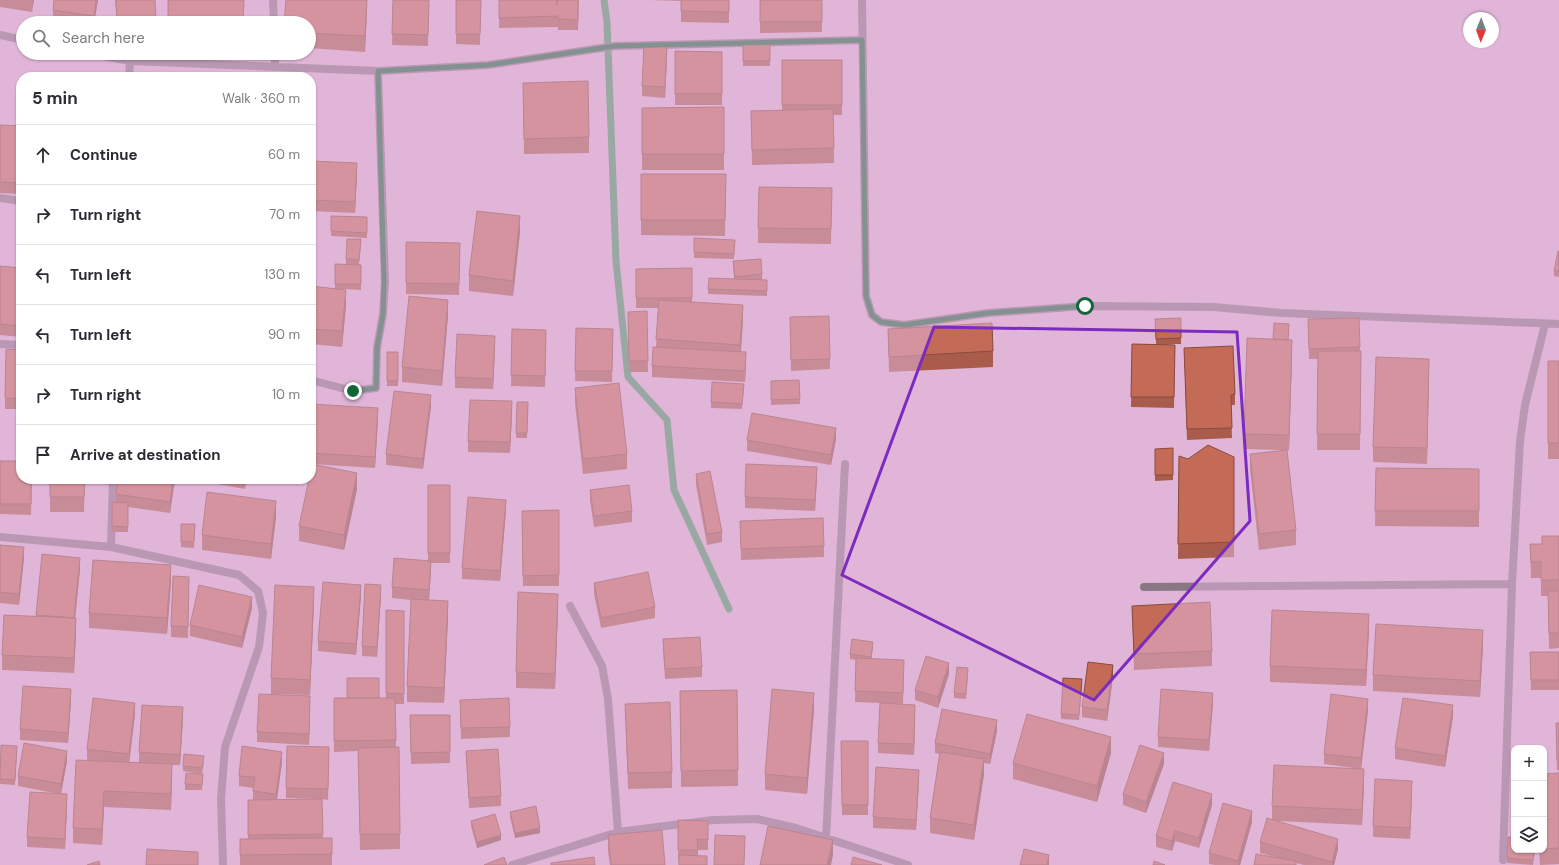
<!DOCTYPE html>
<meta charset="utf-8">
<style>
:root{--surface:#fff;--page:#f2f2f3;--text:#2b2b33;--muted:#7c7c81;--line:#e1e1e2}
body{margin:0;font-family:"DM Sans",sans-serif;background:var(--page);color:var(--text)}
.controls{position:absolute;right:12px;bottom:12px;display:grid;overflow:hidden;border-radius:8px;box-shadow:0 1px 3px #0004}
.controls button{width:36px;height:36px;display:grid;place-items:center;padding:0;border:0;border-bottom:1px solid var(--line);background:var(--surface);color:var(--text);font:20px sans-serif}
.compass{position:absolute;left:1463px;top:12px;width:36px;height:36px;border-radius:50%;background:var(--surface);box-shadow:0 1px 3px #0004;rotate:181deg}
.stop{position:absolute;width:12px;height:12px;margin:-9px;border:3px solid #106638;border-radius:50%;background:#fff}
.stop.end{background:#106638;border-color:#fff;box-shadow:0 1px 4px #0008}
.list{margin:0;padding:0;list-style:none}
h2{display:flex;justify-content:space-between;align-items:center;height:52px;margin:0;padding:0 16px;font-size:17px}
h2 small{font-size:13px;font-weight:400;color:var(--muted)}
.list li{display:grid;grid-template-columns:26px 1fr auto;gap:12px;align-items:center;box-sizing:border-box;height:60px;padding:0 16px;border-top:1px solid var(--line)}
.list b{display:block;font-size:15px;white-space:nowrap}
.list em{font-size:13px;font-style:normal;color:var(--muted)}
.icon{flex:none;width:22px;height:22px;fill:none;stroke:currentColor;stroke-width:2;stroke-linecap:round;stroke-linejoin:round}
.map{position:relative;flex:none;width:1559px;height:865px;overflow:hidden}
.search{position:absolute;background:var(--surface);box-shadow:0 1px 3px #0004;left:16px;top:16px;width:300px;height:44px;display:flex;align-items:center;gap:10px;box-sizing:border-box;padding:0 14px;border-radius:22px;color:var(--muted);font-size:15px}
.panel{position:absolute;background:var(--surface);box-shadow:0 1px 3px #0004;left:16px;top:72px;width:300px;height:412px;border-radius:16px}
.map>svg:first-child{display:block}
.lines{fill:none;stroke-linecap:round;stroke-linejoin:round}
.stream{stroke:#449a63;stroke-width:7}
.street{stroke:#897785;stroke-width:8}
.wall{fill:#a95c4c}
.shaded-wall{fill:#894b3e}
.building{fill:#c46b58;stroke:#894b3e}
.route{stroke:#106638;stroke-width:5}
.marked{fill:none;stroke:#7b2cbf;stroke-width:3;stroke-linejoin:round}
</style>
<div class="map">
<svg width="1559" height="865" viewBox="0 0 1559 865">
<rect width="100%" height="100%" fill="#e1b5d8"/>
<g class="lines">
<path class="stream" d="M604 0 607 22 616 261 628 377 667 420 674 490 729 609"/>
<path class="street" d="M273 0 274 23
M862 0 866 296 872 315 881 322 904 325 988 313 1085 306 1213 307 1282 313 1559 324
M0 35 23 40
M88 53 130 61 378 71 488 65 615 46 862 40
M275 53V66
M129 77 130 61
M0 198 21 201
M0 344 21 345
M311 380 353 391 376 388 377 348 383 314 385 282 378 71
M0 537 111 547 239 575 258 591 263 613 259 647 225 747 221 799 223 865
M111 547 113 479
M1144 587 1512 584
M570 606 602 666 608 699 618 832
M826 838 845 464
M1503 860 1512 584 1520 441 1525 405 1545 324
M512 865 618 832 713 820 757 819 796 828 908 865"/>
</g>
<path class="wall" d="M0 0H34L32 12 0 7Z
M98 0 94 23H69L53 21V10Z
M115 0H155L156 23H117Z
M168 0 244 23H168Z
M367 0V10L365 52 309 48V23Z
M393 0H429L428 46 392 45Z
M456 0H481L480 45 456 44Z
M499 0H579L578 30H558V27L499 28Z
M649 0H729V23L681 22V1Z
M760 0H822V32L760 33Z
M743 43H770V66H743Z
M675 51 722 52V105H675Z
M667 56 665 98 642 96V86Z
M782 60H842V115H833L834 163 752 165 751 111 782 110Z
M523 83 589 137V153L524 154Z
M724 107V170H642V108Z
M0 125 21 126V194L0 193Z
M311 161 357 173 355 213 311 211Z
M641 174H726L725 236 641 235Z
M759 187 832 188 831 244 758 243Z
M331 216 367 217V238L331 236Z
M520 232 513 296 469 291V275Z
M735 240 734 259 694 258V252Z
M406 242 460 243 459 295 406 294Z
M361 245 359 265H361V290L344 289 346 305 342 347 311 344V286L335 289V264L346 265V259Z
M1559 251V277L1554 276V271Z
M733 261 762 274V280H767V296L708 294V289L734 279Z
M0 266 21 268V337L0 335Z
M692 268V302L743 320 741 352 746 363 745 382 652 377V366L656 348 658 308H636V269Z
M647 311 648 372H629L628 312Z
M448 315 442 386 402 382V367Z
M790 317 830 359V369L791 371Z
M1181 318V344H1163L1175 345 1174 408 1131 407 1132 344H1156L1155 319Z
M1359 318 1360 351H1361L1360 450H1317L1318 359H1309L1308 319Z
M576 328 613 329 612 382 575 381Z
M512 329 546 330 545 387 511 386Z
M888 329 993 351V367L889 372Z
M1289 330 1288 340 1292 355 1289 450H1287L1296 530V545L1259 550 1250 470V454L1285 450 1244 449V434L1273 339Z
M495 347 493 389 455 388V377Z
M1184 348 1235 394V405H1231L1232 438 1187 440Z
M21 350V409H5V398Z
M398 352V386H387V381Z
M1548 361H1559V459H1548Z
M1429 374 1427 464 1373 462V447Z
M799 380 800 404 771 405V381Z
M575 388 627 454V469L583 474 575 404Z
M744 389 742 409 711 408V402Z
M517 402H528L527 438H516Z
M311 404 378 418 375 468 311 464Z
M431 406 423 469 386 465V454Z
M512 412 510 453 468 452V441Z
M836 439 831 465 747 451V440Z
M1155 449 1173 475V480L1155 481Z
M1179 456 1188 459 1234 457V557L1178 559Z
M0 461 32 479 31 515 0 514Z
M1376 468 1479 469V527L1375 526Z
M696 474 722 532V542L707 545 696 485Z
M817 477 815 511 745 508V497Z
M50 479H85L84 512H50Z
M118 479H175L170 513 128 507V532H112V502L116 503V494Z
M200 479H246L245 489 200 481Z
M428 485H450V563H431L429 600 448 616 444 703 407 702V686L411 600 392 598V587L428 561Z
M357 489 344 550 299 541V526Z
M590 490 632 511V522L594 527 590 501Z
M506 510 500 581 462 579V568Z
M559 510V586H523L522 511Z
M276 517 271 559 202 550V535Z
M740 521 824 546V557L741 560Z
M181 524H195L194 548 181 547Z
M1559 536V648L1549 649 1548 596H1541V578H1531L1530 544H1542Z
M0 545 24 558 19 605 0 603Z
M42 554 80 569 75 618 76 634 74 673 2 670V655L36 616Z
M171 581 167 634 89 628V613Z
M594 583 655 607V618L601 628 594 594Z
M189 587 188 638 171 637V626Z
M381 595 377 657 362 656V646Z
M361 596 356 655 318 651V641Z
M314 602 310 695 271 694V678Z
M1132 606 1212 651V666L1134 670Z
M252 608 242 648 190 636V625Z
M558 609 555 689 516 688V672Z
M386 610 404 611V704H395L396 747 400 834V849L360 850 358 751 334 752V698H386Z
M1369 629 1366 686 1270 682V666Z
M663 639 702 667V677L665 679 663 650Z
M1483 645 1480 697 1373 691V675Z
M873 647 871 658 904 670 903 704 855 702 856 660 850 659V654Z
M1530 652H1559V690H1531Z
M968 673 966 699 954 698V693Z
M949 674 938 708 915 700V690Z
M1113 676 1107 721 1082 717V707Z
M1082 685 1079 720 1061 719V714Z
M737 690 738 786 681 787 680 691Z
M71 700 68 743 20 740V729Z
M1213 703 1209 751 1158 747V737Z
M625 704 672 772V788L628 789Z
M310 707 309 745 257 742V732Z
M814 709 807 794 765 790V774Z
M460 710 510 727V737L461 739Z
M1368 710 1361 769 1324 764V754Z
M135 714 129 762 139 763V752L183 718 180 765H172L171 810 104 807 102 845 73 843V828L93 761 87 760V749Z
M410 715H450V763L411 764Z
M915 715 914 755 878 753V743Z
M1453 716 1445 767 1395 759V748Z
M1559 723V770H1557L1556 733Z
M997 731 990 764 984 763V774L974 840 930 833V818L940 754 935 753V743Z
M841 741H868V815H842Z
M17 751 15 785 0 784V755Z
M466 751 501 796V806L469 808Z
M1111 753 1097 802 1013 779V763Z
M329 758 328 800 322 799 323 838H332V865H240V839H248V800H253V788L239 786V776L282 762 277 800 315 799 286 798V788Z
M67 761 61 794 67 805 65 849 27 847V837L59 794 18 786V776Z
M204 762 202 774 183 771V766Z
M1164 764 1146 813 1123 805V794Z
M1559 773V864L1540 865 1539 850H1544V774Z
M203 774 202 790H185V784Z
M919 781 916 830 873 828V817Z
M1364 785 1362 825 1278 821 1338 849 1334 865H1304L1296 863V865L1278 858 1260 853V842L1272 820V806Z
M1412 791 1410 839 1373 837V826Z
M1212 805 1199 848 1175 841 1172 851 1156 847V836Z
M510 812 540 833 515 838 510 817Z
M678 820 708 821V850H698V856L707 865 678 860Z
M471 821 501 840 477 848 471 826Z
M1252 822 1240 865H1215L1209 864V853Z
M608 835 665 865H610L608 851Z
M1514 850H1535L1533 865 1507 863V858Z"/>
<path class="shaded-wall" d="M33 0H34L32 12Z
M96 0H98L94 23V16Z
M367 0V10L365 52V36Z
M667 45V56L665 98V87Z
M357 163V173L355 213V202Z
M520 216V232L513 296V281Z
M346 290V305L342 347V331Z
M448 300V315L442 386V371Z
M743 305V320L740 360V345Z
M495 336V347L493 389V379Z
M1292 340V355L1289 450V435Z
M746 352V363L745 382V371Z
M1429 359V374L1427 464V448Z
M431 395V406L423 469V459Z
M512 401V412L510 453V442Z
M378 408V418L375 468V457Z
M836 428V439L831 465V455Z
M817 467V477L815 511V500Z
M357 473V489L344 550V535Z
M173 479H175L170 513V502Z
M245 479H246L245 489Z
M506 500V510L500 581V571Z
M276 501V517L271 559V544Z
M24 547V558L19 605V594Z
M80 558V569L74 629V619Z
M431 561V571L429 601V590Z
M171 565V581L167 634V618Z
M361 585V596L356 655V644Z
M381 585V595L377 657V647Z
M314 587V602L310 695V680Z
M558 594V609L555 689V674Z
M252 597V608L242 648V637Z
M448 601V616L444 703V688Z
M1369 614V629L1366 686V670Z
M76 618V634L74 673V658Z
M1483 630V645L1480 697V681Z
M873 642V647L871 662V657Z
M949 663V674L938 708V697Z
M1113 665V676L1107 721V710Z
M71 689V700L68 743V733Z
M814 693V709L807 794V778Z
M1213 693V703L1209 751V740Z
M310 696V707L309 745V734Z
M1368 699V710L1361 769V758Z
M135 703V714L129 765V754Z
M915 705V715L914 755V744Z
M1453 705V716L1445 767V756Z
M183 707V718L180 765V755Z
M997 720V731L990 764V754Z
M1111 737V753L1097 802V786Z
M67 751V761L61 794V784Z
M282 752V762L276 805V794Z
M1164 753V764L1146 813V802Z
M984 759V774L974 840V825Z
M172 764V780L171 810V794Z
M1364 769V785L1362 825V810Z
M919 770V781L916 830V820Z
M1412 781V791L1410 839V828Z
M104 791V807L102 845V829Z
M67 794V805L65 849V839Z
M1212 794V805L1199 848V838Z
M1252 811V822L1240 865H1238V861Z
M540 828V833L515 838V833Z
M1175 831V841L1172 851V841Z
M501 835V840L477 848V842Z
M1338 839V849L1334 865H1332V862Z
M833 840V855L831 865H827Z
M1049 855V865H1047Z"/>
<path class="building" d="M54 0H96L94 16 53 10Z
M116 0H155L156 20 117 22Z
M168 0H244L243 23 168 22Z
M286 0H367L365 36 309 33V23H284Z
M393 0H429L428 35 392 34Z
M456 0H481L480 34H456Z
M499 0H557V5L558 0H578V20L558 19V16L499 18Z
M681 0H729V12L681 11Z
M760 0H822V22H760Z
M743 43H770V61H743Z
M644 44 667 45 665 87 642 86Z
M675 51 722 52V94H675Z
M782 60H842V105H782Z
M153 76 174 77H152Z
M588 81 589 137 524 139 523 83Z
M724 107V154H642V108Z
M833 109 834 148 752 150 751 111Z
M0 125 21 126V183L0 182Z
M311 161 357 163 355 202 311 200Z
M641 174H726L725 220H641Z
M759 187 832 188 831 229 758 228Z
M477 211 520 216 513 281 469 275Z
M331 216 367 217V233L331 231Z
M694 238 735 240 734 254 694 252Z
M347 239H361L359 260 346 259Z
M406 242 460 243 459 284 406 283Z
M1558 251H1559V271H1554Z
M761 259 762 274 735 277 733 261Z
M335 264 361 265V284H335Z
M0 266 21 268V326L0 324Z
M692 268V298H636V269Z
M709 278 767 280V291L708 289Z
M311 286 346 290 342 331 311 329Z
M409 296 448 300 442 371 402 367Z
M659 300 743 305 740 345 656 339Z
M647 311 648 361H629L628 312Z
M829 316 830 359 791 360 790 317Z
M1181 318V338L1156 339 1155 319Z
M1359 318 1360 347 1309 349 1308 319Z
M992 323 993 351 889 357 888 329Z
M1274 323 1289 324 1288 340 1273 339Z
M576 328 613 329 612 371H575Z
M512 329 546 330 545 376 511 375Z
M457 334 495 336 493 379 455 377Z
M1247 338 1292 340 1289 435 1244 434Z
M1132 344 1175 345 1174 397H1131Z
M1233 346 1235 394 1231 395 1232 428 1187 429 1184 348Z
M653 347 746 352 745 371 652 366Z
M6 349 21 350V399L5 398Z
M1318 351H1361L1360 434H1317Z
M387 352H398V381H387Z
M1376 357 1429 359 1427 448 1373 447Z
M1548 361H1559V443H1548Z
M799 380 800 399 771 400V381Z
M712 382 744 384 742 404 711 402Z
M619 383 627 454 583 459 575 388Z
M394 391 431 395 423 459 386 454Z
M470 400 512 401 510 442 468 441Z
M517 402H528L527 433H516Z
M311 404 378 408 375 457 311 453Z
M752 413 836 428 831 455 747 440Z
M1208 445 1234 457V542L1178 544 1179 456 1188 459Z
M1173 448V475H1155V449Z
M1287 450 1296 530 1259 534 1250 454Z
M0 461H21V479H31V504H0Z
M312 464 357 473 344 535 299 526 309 479H311V467Z
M746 464 817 467 815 500 745 497Z
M1376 468 1479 469V511H1375Z
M710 471 722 532 707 534 696 474Z
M50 479H85L84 497H50Z
M118 479H173L170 502 116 494Z
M428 485H450V553H428Z
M629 485 632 511 594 516 590 490Z
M207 492 276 501 271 544 202 535Z
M468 497 506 500 500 571 462 568Z
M112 502 128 503V527L112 526Z
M559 510V575L523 576 522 511Z
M823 518 824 546 741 549 740 521Z
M181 524H195L194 542H181Z
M1542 536H1559V580H1541V562H1531L1530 544H1542Z
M0 545 24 547 19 594 0 592Z
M42 554 80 558 74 618 36 615Z
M394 558 431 561 429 590 392 587Z
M93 560 171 565 167 618 89 613Z
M648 572 655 607 601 618 594 583Z
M173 576 189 577 188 627 171 626Z
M323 582 361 585 356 644 318 641Z
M365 584 381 585 377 647 362 646Z
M199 585 252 597 242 637 190 625Z
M275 585 314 587 310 680 271 678Z
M1548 591H1559V633H1549Z
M518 592 558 594 555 674 516 672Z
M411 599 448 601 444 688 407 686Z
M1210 602 1212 651 1134 654 1132 606Z
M386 610 404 611V694L386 693Z
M1272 610 1369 614 1366 670 1270 666Z
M4 615 76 618 74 658 2 655Z
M1376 624 1483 630 1480 681 1373 675Z
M700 637 702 667 665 669 663 639Z
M852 639 873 642 871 657 850 654Z
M1530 652H1559V680H1531Z
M926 656 949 663 938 697 915 690Z
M856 658 904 660 903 693 855 691Z
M1088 662 1113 665 1107 710 1082 707Z
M957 667 968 668 966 694 954 693Z
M347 678H379V698H347Z
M1063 678 1082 679 1079 715 1061 714Z
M23 686 71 689 68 733 20 729Z
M772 689 814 693 807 778 765 774Z
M1161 689 1213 693 1209 740 1158 737Z
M737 690 738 770 681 771 680 691Z
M259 694 310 696 309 734 257 732Z
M1331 694 1368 699 1361 758 1324 754Z
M93 698 135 703 129 754 87 749Z
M334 698H395L396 740 334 741Z
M509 698 510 727 461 728 460 700Z
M1403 698 1453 705 1445 756 1395 748Z
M670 702 672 772 628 773 625 704Z
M880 703 915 705 914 744 878 743Z
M142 705 183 707 180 755 139 752Z
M942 709 997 720 990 754 935 743Z
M1027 714 1111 737 1097 786 1013 763Z
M410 715H450V752L411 753Z
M1556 723H1559V760H1557Z
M841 741H868V805H842Z
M24 743 67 751 61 784 18 776Z
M1 745 17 746 15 780 0 779Z
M1140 745 1164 753 1146 802 1123 794Z
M242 746 282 752 276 794 253 791 255 777 239 776Z
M287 746 329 747 328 789 286 788Z
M399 747 400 834H360L358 748Z
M498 749 501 796 469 798 466 751Z
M940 752 984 759 974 825 930 818Z
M184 754 204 756 202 768 183 766Z
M76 760 172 764 171 794 104 791 102 829 73 828Z
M1274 765 1364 769 1362 810 1272 806Z
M876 767 919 770 916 820 873 817Z
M186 773 203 774 202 785 185 784Z
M1559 773V848L1544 849V774Z
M1375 779 1412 781 1410 828 1373 826Z
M1173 782 1212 794 1199 838 1175 831 1172 841 1156 836Z
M30 792 67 794 65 839 27 837Z
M322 799 323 834 248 835V800Z
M1223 803 1252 811 1238 861 1209 853Z
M536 806 540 828 515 833 510 812Z
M495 814 501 835 477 842 471 821Z
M1267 818 1338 839 1332 862 1260 842Z
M678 820 708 821V840L697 839 698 850H678Z
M768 826 833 840 827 865H760Z
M662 830 665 865H611L608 835Z
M715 835 745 836 744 865H714Z
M1508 837H1514V850H1534L1533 860 1507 858Z
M332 838V854L240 855V839Z
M147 849 198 852V865H146Z
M1024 849 1049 855 1047 865H1020Z
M1256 854 1296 861V865H1254Z
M679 855 707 856V865H679Z
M504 857 507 865H484Z
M594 857 595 865H551V863Z
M853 857 882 865H851Z
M99 861 100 865H87Z
M1154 861 1165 865H1153Z"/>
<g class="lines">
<path class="route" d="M353 391 376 388 377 348 383 314 384 282 378 71 488 65 615 46 862 40 866 296 872 315 881 322 904 325 988 313 1085 306"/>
</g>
<path d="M0 0H1559V865H0ZM934 327 1237 332 1250 521 1094 700 842 575Z" fill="#e1b5d8" fill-opacity=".55" fill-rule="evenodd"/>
<path class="marked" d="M934 327 1237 332 1250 521 1094 700 842 575Z"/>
</svg>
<div class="controls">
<button>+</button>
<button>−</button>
<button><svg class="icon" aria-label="layers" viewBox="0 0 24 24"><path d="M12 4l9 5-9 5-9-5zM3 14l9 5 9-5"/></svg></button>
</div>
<svg class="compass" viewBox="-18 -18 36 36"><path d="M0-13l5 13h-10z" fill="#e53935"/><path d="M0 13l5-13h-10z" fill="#7c7c81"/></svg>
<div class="stop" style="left:1085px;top:306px"></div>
<div class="stop end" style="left:353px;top:391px"></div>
<div class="search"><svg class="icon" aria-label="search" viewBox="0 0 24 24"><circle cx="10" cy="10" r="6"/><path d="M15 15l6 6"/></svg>Search here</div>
<section class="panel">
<h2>5 min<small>Walk · 360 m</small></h2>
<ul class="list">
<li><svg class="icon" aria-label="ahead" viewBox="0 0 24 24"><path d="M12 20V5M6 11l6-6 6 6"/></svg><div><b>Continue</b></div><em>60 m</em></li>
<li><svg class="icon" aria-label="right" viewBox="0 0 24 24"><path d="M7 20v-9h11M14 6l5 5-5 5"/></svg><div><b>Turn right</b></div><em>70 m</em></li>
<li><svg class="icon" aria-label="left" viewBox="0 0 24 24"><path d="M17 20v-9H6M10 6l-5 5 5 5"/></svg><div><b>Turn left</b></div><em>130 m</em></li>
<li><svg class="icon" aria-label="left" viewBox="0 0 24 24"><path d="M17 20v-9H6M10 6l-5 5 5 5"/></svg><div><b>Turn left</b></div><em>90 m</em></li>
<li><svg class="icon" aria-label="right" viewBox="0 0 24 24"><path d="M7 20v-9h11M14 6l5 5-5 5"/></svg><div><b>Turn right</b></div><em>10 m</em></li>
<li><svg class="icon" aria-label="arrive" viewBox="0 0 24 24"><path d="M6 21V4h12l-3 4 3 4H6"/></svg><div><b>Arrive at destination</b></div></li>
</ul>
</section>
</div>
